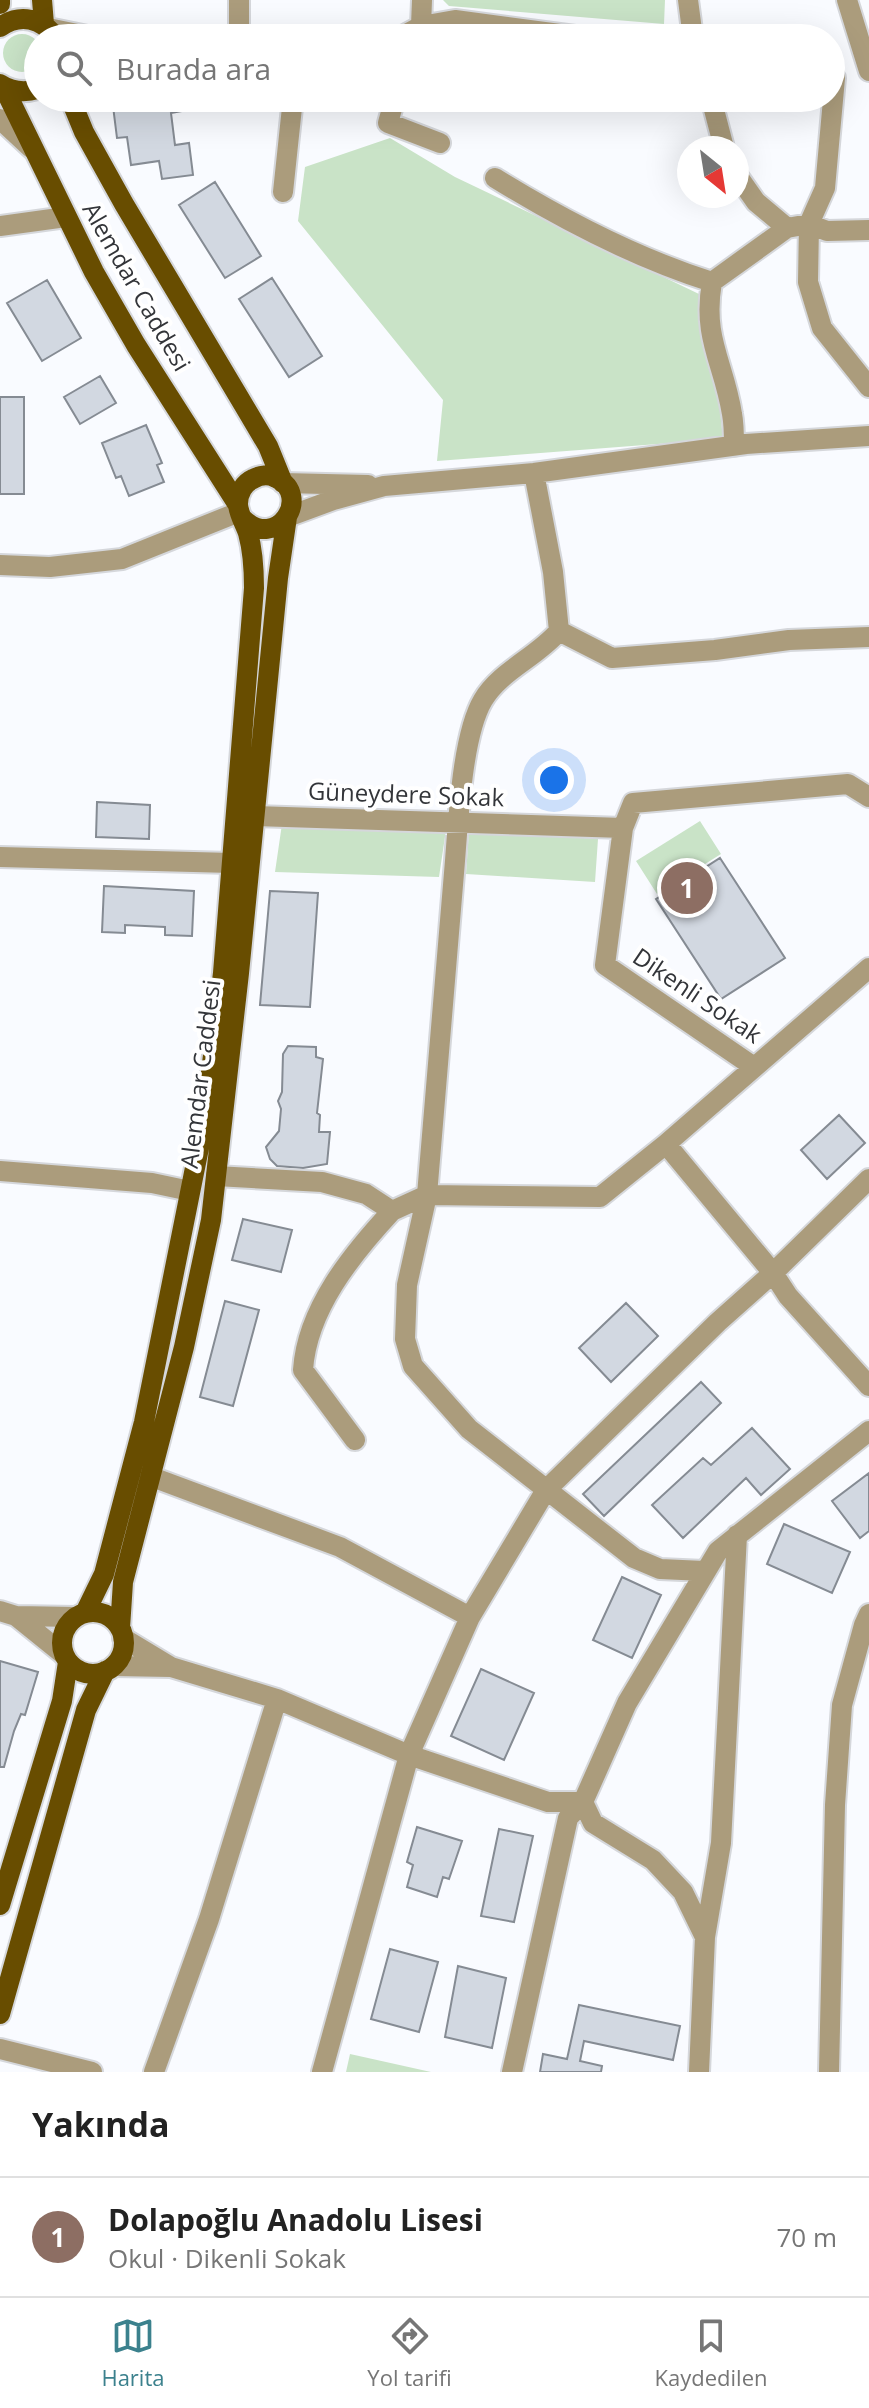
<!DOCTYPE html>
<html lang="tr">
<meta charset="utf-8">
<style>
:root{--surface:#fff;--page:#f6f6f6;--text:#222;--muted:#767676;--line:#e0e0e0;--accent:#3b818d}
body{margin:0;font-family:"Open Sans",sans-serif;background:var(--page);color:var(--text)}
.compass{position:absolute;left:677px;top:136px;width:72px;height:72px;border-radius:50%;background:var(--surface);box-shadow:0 8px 32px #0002;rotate:150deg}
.you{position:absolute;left:554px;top:780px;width:28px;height:28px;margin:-20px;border:6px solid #fff;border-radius:50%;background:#1a73e8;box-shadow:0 0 0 12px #1a73e833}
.badge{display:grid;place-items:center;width:52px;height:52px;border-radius:50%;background:var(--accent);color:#fff;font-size:26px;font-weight:700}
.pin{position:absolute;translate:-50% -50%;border:4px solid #fff;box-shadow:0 2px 8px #0006}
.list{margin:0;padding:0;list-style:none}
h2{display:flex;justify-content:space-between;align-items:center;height:104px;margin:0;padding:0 32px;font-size:34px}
h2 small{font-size:26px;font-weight:400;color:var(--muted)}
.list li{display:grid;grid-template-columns:52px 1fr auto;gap:24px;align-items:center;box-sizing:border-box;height:120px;padding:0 32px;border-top:2px solid var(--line)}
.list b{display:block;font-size:30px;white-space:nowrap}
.list p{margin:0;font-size:26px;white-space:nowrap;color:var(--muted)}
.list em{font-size:26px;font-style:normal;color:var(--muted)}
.icon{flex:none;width:44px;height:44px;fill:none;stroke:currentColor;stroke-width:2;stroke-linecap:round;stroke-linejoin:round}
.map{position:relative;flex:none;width:869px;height:2072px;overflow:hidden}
.search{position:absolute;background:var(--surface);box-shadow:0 8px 32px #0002;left:24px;right:24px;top:24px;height:88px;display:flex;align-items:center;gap:20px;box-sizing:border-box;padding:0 28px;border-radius:44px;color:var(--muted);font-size:30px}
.sheet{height:224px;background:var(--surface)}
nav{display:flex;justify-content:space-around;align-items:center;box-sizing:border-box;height:112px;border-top:2px solid var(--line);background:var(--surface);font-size:22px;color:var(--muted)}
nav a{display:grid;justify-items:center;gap:4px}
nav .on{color:var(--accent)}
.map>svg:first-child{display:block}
.green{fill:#c9e3c7}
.building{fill:#d2d8e1;stroke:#858b93;stroke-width:2}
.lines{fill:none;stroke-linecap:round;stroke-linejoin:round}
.minor-casing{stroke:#d5d7db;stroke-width:24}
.major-casing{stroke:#d5d7db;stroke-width:24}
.minor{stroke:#ab9c7c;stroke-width:20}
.major{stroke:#684d00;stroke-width:20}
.labels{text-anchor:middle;stroke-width:8;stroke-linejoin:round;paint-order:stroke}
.street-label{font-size:24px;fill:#333539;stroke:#fff}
</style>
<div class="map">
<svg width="869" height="2072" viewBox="0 0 869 2072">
<rect width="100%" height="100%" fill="#f9fbff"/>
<path class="green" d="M443 0H665L664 24 449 6Z
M3 53a19 19 0 1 1 38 0a19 19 0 1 1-38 0Z
M390 138 455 177 699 294 718 390 723 439 437 461 443 400 298 221 305 167Z
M700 821 721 854 657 894 636 861Z
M282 824 446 830 439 877 275 872Z
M469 830 598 839 595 882 466 874Z
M350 2054 431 2072H346Z"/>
<path class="building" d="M112 98H215V105L171 113 175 145 189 143 193 175 162 179 159 161 131 165 127 137 117 138Z
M215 182 261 256 225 278 179 205Z
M272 278 322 356 289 377 239 299Z
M47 280 81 338 42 361 7 303Z
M100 376 116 403 80 424 64 397Z
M0 397H24V494H0Z
M146 425 162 463 157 465 164 482 129 496 121 476 116 478 102 443Z
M97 802 150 805 149 839 96 837Z
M720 858 785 958 721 999 656 899Z
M104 886 194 891 192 936 165 935V927L125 925V933L102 932Z
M270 891 318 893 310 1007 260 1005Z
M288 1046 316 1047V1057L323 1059 317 1113 320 1115 319 1132H330L327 1164 303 1168 277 1166 270 1159 266 1147 279 1131 281 1109 278 1101 282 1092 283 1054Z
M839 1115 865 1143 827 1179 801 1150Z
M243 1219 292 1230 281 1272 232 1260Z
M225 1301 259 1310 233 1406 200 1397Z
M626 1303 658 1336 611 1382 579 1348Z
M701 1382 721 1403 604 1516 583 1494Z
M752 1428 790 1469 761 1495 746 1478 683 1538 652 1505 703 1458 711 1465Z
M869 1473V1531L860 1538 832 1501Z
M784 1524 850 1552 832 1593 767 1564Z
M622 1577 661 1595 632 1658 593 1640Z
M0 1661 38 1672 25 1715 21 1714 14 1731 4 1767H0Z
M481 1669 534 1693 504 1760 451 1736Z
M417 1827 462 1841 449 1879 443 1877 437 1897 407 1887 413 1865 407 1862Z
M499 1829 533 1836 514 1922 481 1916Z
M390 1949 438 1962 419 2032 371 2019Z
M458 1966 506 1978 492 2048 445 2037Z
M579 2005 680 2026 673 2060 584 2041 580 2061 602 2066 601 2072H540L543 2054 567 2059Z"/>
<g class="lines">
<defs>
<path id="minor" d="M688 0 693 38
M847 0 869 71
M421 26 422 0
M48 28 97 38
M239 38V0
M399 38 421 26 455 20 590 38
M835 78 825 188 809 224 808 282 822 328 869 387
M395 98 388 123 440 143
M711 98 724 148
M0 119 31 148
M737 175 756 202 787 228
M495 178C563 220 636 258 712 282
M283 192 293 98
M0 226 66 217
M734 446C734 435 734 424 732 414 724 363 702 338 712 282L787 228 809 224 827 231 869 230
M283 483 368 485
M287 517 333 500 384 486 534 473 746 444 869 436
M0 565 50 567 122 559 239 512
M559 631 612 658 715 650 789 640 869 637
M255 816 623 828 633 803 848 784 869 797
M623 828 605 965 754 1067
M0 857 232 863
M666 1144 773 1273 788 1296 869 1386
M0 1171 152 1183 190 1191
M216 1176 322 1182 366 1194 392 1211 427 1195C436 1088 445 981 454 873 458 829 461 737 483 700 500 671 537 657 559 631L553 572 534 473
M355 1440 303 1370C307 1309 352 1254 392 1211
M152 1477 340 1547 470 1617
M704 1571 660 1569 634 1558 469 1429 413 1366 405 1339 407 1285 427 1195 600 1197 666 1144 869 968
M0 1611 16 1616 76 1617
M16 1616 63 1654
M123 1638 171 1667 277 1699 409 1755 322 2072
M114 1666 171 1667
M705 1937 683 1892 653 1860 593 1823 583 1802 627 1703 718 1551 869 1431
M0 2049 92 2072
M154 2072 209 1919 277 1699
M512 2072 568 1818 583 1802H548L409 1755 470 1617 546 1490 718 1322 773 1273 869 1179
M699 2072 705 1937 721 1843 737 1535
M829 2072 835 1805 842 1705 864 1625 869 1614"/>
<path id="major" d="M42 0 44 24
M0 4V0
M0 27C20 13 42 18 56 38
M0 84C12 92 24 93 38 89
M3 86 94 272 136 345 238 505
M70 98 84 132 124 204 246 409 268 446 283 483
M62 1643a31 31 0 1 1 62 0a31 31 0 1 1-62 0Z
M85 1613 104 1574 144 1422 206 1113 223 973 254 588C254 569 253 551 248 533 245 524 238 513 238 504 238 493 244 483 253 479 260 475 269 474 276 478 313 495 277 553 242 518
M120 1628 123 1582 184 1347 211 1220 239 973 278 578 287 517
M0 1905 62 1701 68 1662
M0 2014 86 1710 105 1671"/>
</defs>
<use href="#minor" class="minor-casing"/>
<use href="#major" class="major-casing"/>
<use href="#minor" class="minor"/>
<use href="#major" class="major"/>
</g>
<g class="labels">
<g class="street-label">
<text transform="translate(136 287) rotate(60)" y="8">Alemdar Caddesi</text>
<text transform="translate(406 795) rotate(2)" y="8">Güneydere Sokak</text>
<text transform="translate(697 996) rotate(34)" y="8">Dikenli Sokak</text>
<text transform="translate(201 1074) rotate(-83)" y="8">Alemdar Caddesi</text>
</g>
</g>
</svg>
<svg class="compass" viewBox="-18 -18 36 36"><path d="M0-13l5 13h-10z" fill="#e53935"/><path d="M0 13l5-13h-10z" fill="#767676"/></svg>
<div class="you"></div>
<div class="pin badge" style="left:687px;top:888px;background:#8d6e63">1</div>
<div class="search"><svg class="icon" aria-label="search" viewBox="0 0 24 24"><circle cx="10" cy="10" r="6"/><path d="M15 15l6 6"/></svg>Burada ara</div>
</div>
<section class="sheet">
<h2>Yakında<small></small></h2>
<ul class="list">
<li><span class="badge" style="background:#8d6e63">1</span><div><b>Dolapoğlu Anadolu Lisesi</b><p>Okul · Dikenli Sokak</p></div><em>70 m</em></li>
</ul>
</section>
<nav>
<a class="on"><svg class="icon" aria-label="map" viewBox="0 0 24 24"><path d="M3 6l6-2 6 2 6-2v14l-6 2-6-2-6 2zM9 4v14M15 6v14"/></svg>Harita</a>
<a><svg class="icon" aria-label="directions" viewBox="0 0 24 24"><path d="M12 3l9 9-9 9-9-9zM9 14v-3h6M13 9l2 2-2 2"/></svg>Yol tarifi</a>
<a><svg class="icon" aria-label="saved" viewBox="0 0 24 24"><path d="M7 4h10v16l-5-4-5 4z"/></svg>Kaydedilen</a>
</nav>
